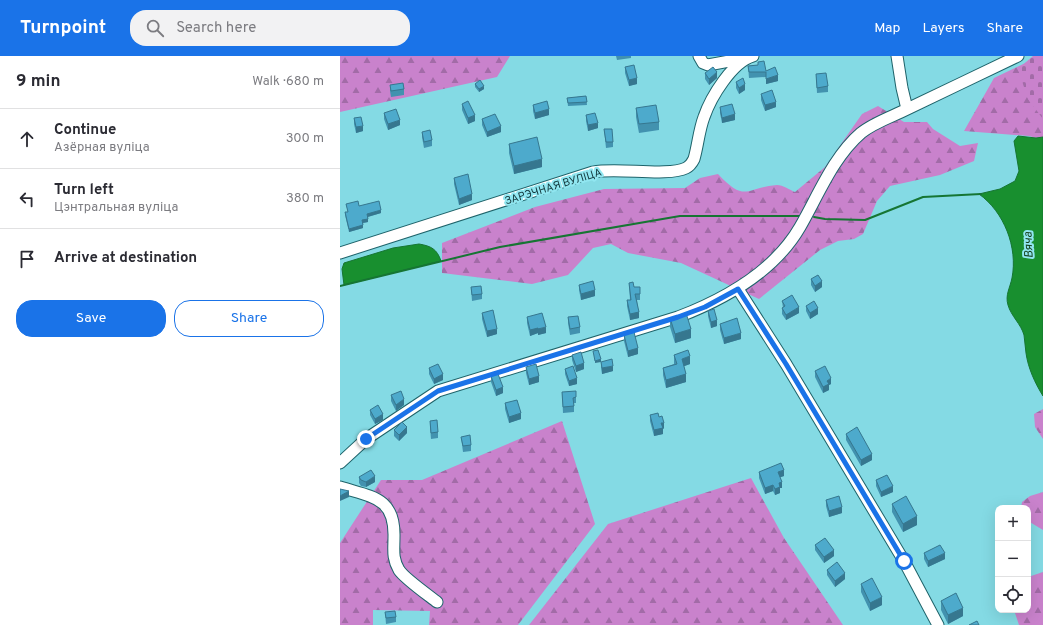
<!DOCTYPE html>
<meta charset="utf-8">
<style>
:root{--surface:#fff;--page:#f2f2f3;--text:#2b2b33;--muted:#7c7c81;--line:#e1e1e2;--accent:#1a73e8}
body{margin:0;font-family:Overpass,sans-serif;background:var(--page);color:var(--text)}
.controls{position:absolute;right:12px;bottom:12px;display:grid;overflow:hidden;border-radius:8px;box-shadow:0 4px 16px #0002}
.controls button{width:36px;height:36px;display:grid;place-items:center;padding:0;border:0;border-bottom:1px solid var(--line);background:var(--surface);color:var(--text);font:20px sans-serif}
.stop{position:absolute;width:12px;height:12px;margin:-9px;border:3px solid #1a73e8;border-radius:50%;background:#fff}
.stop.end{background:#1a73e8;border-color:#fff;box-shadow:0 1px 4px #0008}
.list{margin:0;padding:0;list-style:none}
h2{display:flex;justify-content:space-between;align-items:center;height:52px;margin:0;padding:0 16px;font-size:17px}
h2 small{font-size:13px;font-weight:400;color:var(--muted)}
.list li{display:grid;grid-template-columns:26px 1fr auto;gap:12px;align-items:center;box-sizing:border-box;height:60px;padding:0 16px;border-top:1px solid var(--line)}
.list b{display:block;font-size:15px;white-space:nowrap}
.list p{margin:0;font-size:13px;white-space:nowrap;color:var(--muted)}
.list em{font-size:13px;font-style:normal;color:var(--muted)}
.actions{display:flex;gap:8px;padding:12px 16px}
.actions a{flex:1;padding:9px 0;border:1px solid var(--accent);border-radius:16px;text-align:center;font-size:14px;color:var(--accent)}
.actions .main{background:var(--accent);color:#fff}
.icon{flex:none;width:22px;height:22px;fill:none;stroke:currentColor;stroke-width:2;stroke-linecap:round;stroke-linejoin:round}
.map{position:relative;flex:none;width:703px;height:569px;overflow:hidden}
header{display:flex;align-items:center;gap:24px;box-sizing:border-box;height:56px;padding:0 20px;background:var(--accent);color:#fff}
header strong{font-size:19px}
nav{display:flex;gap:22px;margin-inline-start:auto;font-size:14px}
.search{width:280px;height:36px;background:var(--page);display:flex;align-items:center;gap:10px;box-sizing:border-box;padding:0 14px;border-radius:16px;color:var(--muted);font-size:15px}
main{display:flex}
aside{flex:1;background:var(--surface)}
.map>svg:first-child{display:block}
.forest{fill:url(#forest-firs)}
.cemetery{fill:url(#cemetery-stones)}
.water{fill:#188f2f;stroke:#167533}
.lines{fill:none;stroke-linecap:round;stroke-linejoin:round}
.stream{stroke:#167533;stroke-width:2}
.minor-casing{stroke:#1e636a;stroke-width:13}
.minor{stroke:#fff;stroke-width:11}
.wall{fill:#4292af}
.shaded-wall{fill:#36778f}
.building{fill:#4daacc;stroke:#36778f}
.route{stroke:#1a73e8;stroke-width:5}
.labels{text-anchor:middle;stroke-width:4;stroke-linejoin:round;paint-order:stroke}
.street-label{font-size:11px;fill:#12373b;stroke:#91e7f1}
.water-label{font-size:12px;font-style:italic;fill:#133d18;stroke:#91e7f1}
</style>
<header>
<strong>Turnpoint</strong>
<div class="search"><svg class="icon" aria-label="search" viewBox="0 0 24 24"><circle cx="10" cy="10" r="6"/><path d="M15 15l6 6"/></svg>Search here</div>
<nav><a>Map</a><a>Layers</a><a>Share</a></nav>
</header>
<main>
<aside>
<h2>9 min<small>Walk · 680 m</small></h2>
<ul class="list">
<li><svg class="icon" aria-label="ahead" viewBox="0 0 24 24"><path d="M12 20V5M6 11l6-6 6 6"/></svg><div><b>Continue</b><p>Азёрная вуліца</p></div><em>300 m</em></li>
<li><svg class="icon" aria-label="left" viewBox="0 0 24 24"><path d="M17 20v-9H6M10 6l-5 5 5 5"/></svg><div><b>Turn left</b><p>Цэнтральная вуліца</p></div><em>380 m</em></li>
<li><svg class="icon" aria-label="arrive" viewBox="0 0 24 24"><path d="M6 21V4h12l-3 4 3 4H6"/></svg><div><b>Arrive at destination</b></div></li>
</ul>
<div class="actions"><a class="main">Save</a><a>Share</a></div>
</aside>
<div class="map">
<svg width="703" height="569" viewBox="0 0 703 569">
<defs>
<pattern id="forest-firs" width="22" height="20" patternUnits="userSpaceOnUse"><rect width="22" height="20" fill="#c982cc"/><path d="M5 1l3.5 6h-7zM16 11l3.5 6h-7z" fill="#a26ba7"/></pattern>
<pattern id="cemetery-stones" width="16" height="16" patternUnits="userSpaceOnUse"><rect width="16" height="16" fill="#c982cc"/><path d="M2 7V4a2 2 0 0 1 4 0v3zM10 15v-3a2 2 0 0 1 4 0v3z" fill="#a26ba7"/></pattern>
</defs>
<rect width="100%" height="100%" fill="#84dae4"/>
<path class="forest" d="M0 0H170L157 21 0 56Z
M700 0H703V81L696 82 689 80 624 75 654 22Z
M538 50 564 66H587L593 73 620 90 638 87 634 105 600 119 550 130 537 145 523 178 514 183 498 185 480 194 419 243 341 207 288 197 271 188 253 192 228 219 192 228 102 217V187L195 151 264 133 345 132 360 122 378 118C406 148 406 131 437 129 443 129 450 134 455 136L485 111 522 58Z
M703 353V383L695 371 694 358Z
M222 365 255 468 178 569H89L90 555 33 554V569H0V487L41 424H82Z
M411 422 444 482 503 569H189L268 468Z
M703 436V474L688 465V452H681L682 446 690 440Z
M703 516V569H679L674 554H688V521Z"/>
<path class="cemetery" d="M693 0H703V63L688 43 678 13Z"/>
<path class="water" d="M678 80 696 82 703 81V340C695 327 688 312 686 297 685 291 685 285 684 279 681 268 671 260 668 249 665 239 670 232 672 222 678 191 664 156 639 138L660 133 675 125 679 115 674 85Z
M79 188C91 190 97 193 101 205L4 229 2 213 4 207 53 192Z"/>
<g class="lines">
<path class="stream" d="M474 161 485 163 525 164 583 141 641 138
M0 230 160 191 340 160H461"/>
<defs>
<path id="minor" d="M359 0 363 7 368 9 405 2
M557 0 562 32 567 53
M0 197 253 116C278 111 327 121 346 112 350 110 352 107 354 103 358 89 359 74 364 61 371 41 392 6 413 0
M398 233 446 308 564 505 598 569
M0 407 26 383 98 335 338 261C385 243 434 216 460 171 478 140 493 101 521 77 532 68 548 62 561 56 600 37 639 19 678 0
M0 431C32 441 55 441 54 481 54 494 52 502 59 514 64 522 88 539 97 546"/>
</defs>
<use href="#minor" class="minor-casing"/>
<use href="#minor" class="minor"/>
</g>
<path class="wall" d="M276 0H291V2L277 4Z
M418 6 426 15 438 25 426 28V21L409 22 408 10 418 9Z
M285 11 297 28 289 30 285 17Z
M365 17 377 22 369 29 365 23Z
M476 18 488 30V36L477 37Z
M396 26 405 34 399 38 396 32Z
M135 28 144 33 139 36 135 31Z
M50 29 64 33V39L51 41 50 35Z
M421 38 436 51 425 55 421 44Z
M246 40 247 49 228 50 227 42Z
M122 48 135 65 128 68 122 54Z
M193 49 209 59 195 63 193 55Z
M380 51 395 64 382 67 380 57Z
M296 52 319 66V74L299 77 296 61Z
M44 57 60 69 48 74 44 63Z
M246 59 258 72 248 75 246 65Z
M14 62 23 75 16 77 14 68Z
M142 63 161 76 147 81 142 69Z
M264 73 273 86V91L266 92Z
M82 76 92 84V90L84 92 82 81Z
M169 88 202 111 174 118 169 97Z
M114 122 132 144 119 149 114 128Z
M6 148 19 150 41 157 28 161V166L23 167V172L9 176 5 159V156H8Z
M471 223 482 231 475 236 471 229Z
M289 227 300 238V244H297L299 262 290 264 287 250V244H290Z
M239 229 255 240 241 244 239 234Z
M131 231 142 238V243L132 245Z
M442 245 459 257 446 264 442 258V252H443Z
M466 250 478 258 470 263 466 255Z
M368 255 377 270 371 272 368 260Z
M142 257 157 278 147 281 142 263Z
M187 261 206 277 198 279V277L190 280 187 267Z
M228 261 240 271V277L230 279 228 267Z
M330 262 351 282 335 287 330 271Z
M380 268 401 283 384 288 380 274Z
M284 279 298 298 288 301 284 285Z
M232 299 244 313 236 316 232 304Z
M334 299 350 308 344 310 346 326 326 332 323 319V312L334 308Z
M261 306 273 315 262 318 261 312Z
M186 311 199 326 189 329 186 317Z
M89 312 103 324 94 328 89 318Z
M225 313 237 328 229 330 225 318Z
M475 315 491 328 489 329V334L483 337 475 321Z
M151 320 163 337 156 340 151 326Z
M222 336 236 341V347H234V356L223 357Z
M51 339 64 349 56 355 51 345Z
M165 347 181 363 169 367 165 353Z
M30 354 43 364 35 368 30 359Z
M310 359 319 361 324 372 323 373V378L314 380 310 365Z
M90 365 98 376V382L91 383 90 371Z
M54 374 67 377 59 385 54 380Z
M506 378 532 404 521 410 506 384Z
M121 381 131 389V395L123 396Z
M419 416 444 420 440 421 442 432H440V437L435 439 433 435 425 438 419 422Z
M19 421 35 426 26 431 21 430 19 427Z
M536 424 553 436 541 441 536 430Z
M486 444 502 457 489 461 486 450Z
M552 448 577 469 563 476 552 456Z
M475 489 494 500 484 507 475 494Z
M584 497 605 503 588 511 584 503Z
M487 514 505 523 495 531 487 519Z
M521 528 542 549 530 555 521 536Z
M601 545 623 560 608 568 601 554Z
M45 556 56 561V566L46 568Z"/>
<path class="shaded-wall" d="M377 16V22L369 29V23Z
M438 19V25L426 28V23Z
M297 22V28L289 30V24Z
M405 28V34L399 38V32Z
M144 30V33L139 36V33Z
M436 46V51L425 55V49Z
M209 53V59L195 63V57Z
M395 58V64L382 67V62Z
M135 59V65L128 68V62Z
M60 64V69L48 74V68Z
M258 67V72L248 75V69Z
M23 70V75L16 77V71Z
M161 70V76L147 81V76Z
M202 103V111L174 118V110Z
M132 138V144L119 149V143Z
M41 154V157L27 161V158Z
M28 163V166L22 167V164Z
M23 169V172L9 176V173Z
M482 225V231L475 236V230Z
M255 234V240L241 244V238Z
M459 251V257L446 264V259Z
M478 252V258L470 263V257Z
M299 256V262L290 264V258Z
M377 264V270L371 272V266Z
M206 271V277L198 279V273Z
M198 272V277L190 280V274Z
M157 273V278L147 281V275Z
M351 273V282L335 287V278Z
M401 277V283L384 288V282Z
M298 292V298L288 301V295Z
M350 300V308L342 311V303Z
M261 303V306L255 307V305Z
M244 307V313L236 316V310Z
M273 310V315L262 318V312Z
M103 318V324L94 328V323Z
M346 318V326L326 332V324Z
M199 320V326L189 329V323Z
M237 322V328L229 330V325Z
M491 322V328L489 329V334L483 337V331L487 325Z
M163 331V337L156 340V334Z
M64 343V349L56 355V349Z
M181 357V363L169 367V361Z
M43 358V364L35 368V363Z
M321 367H324V372L323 373V378L314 380V374Z
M67 371V377L59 385V379Z
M532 398V404L521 410V404Z
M444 414V420L438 422V416Z
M35 420V426L26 431V426Z
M442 426V432H440V437L435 439V433L439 427Z
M433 429V435L425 438V432Z
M553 430V436L541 441V436Z
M9 435V441L0 445V440Z
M502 451V457L489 461V455Z
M577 460V469L563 476V468Z
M494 494V500L484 507V501Z
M605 497V503L588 511V505Z
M505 517V523L495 531V525Z
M542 541V549L530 555V547Z
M623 552V560L608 568V559Z"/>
<path class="building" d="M424 5 426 15 435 11 438 19 426 23V16H409L408 10 418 9V6Z
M294 9 297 22 289 24 285 11Z
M373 11 377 16 369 23 365 17Z
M486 17 488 30 477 32 476 18Z
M403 22 405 28 399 32 396 26Z
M140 24 144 30 139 33 135 28Z
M63 27 64 33 51 35 50 29Z
M432 34 436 46 425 49 421 38Z
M246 40 247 46 228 47 227 42Z
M128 45 135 59 128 62 122 48Z
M207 45 209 53 195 57 193 49Z
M392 48 395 58 382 62 380 51Z
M316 49 319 66 299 68 296 52Z
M56 53 60 64 48 68 44 57Z
M255 57 258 67 248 69 246 59Z
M155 58 161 70 147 76 142 63Z
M21 61 23 70 16 71 14 62Z
M264 73H272L273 86H266Z
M90 74 92 84 84 86 82 76Z
M197 81 202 103 174 110 169 88Z
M128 118 132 138 119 143 114 122Z
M18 145 19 150 39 145 41 154 27 158 28 163 22 164 23 169 9 173 5 156H8L6 148Z
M478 219 482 225 475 230 471 223Z
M253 225 255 234 241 238 239 229Z
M293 226 294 231H300V238H295L299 256 290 258 287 244H291L289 227Z
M141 230 142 238 132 239 131 231Z
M452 239 459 251 446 259 442 252 445 250 442 245Z
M474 245 478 252 470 257 466 250Z
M374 253 377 264 371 266 368 255Z
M153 254 157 273 147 275 142 257Z
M202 257 206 271 198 273V272L190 274 187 261Z
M346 257 351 273 335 278 330 262Z
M238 260 240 271 230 273 228 261Z
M397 262 401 277 384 282 380 268Z
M294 276 298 292 288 295 284 279Z
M258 294 261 303 255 305 253 295Z
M348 294 350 300 342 303 346 318 326 324 323 312 337 308 334 299Z
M241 296 244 307 236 310 232 299Z
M272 303 273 310 262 312 261 306Z
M98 308 103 318 94 323 89 312Z
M196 308 199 320 189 323 186 311Z
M233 310 237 322 229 325 225 313Z
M485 310 491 322 487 325 489 328 483 331 475 315Z
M158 318 163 331 156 334 151 320Z
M61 335 64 343 56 349 51 339Z
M236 335V341L233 342 234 350 223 351 222 336Z
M177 344 181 357 169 361 165 347Z
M38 349 43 358 35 363 30 354Z
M318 357 319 361 322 360 324 367H321L323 372 314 374 310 359Z
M97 364 98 376 91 377 90 365Z
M62 366 67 371 59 379 54 374Z
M517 371 532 398 521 404 506 378Z
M130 379 131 389 123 390 121 381Z
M441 407 444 414 438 416 442 426 439 427 440 431 435 433 433 429 425 432 419 416Z
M31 414 35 420 26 426 21 424 19 421Z
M547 419 553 430 541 436 536 424Z
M0 433 9 435 0 440Z
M499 440 502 451 489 455 486 444Z
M566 440 577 460 563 468 552 448Z
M485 482 494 494 484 501 475 489Z
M600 489 605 497 588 505 584 497Z
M497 506 505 517 495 525 487 514Z
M532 522 542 541 530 547 521 528Z
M616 537 623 552 608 559 601 545Z
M55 555 56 561 46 562 45 556Z
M637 565 639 569H629Z"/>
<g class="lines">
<path class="route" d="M26 383 98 335 338 261 365 251 398 233 446 308 564 505"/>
</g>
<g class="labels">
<g class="street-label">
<text transform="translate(213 130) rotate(-17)" y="4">ЗАРЭЧНАЯ ВУЛІЦА</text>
</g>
<g class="water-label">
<text transform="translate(688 189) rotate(-93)" y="4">Вяча</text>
</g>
</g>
</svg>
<div class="controls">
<button>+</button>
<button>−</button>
<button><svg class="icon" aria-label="locate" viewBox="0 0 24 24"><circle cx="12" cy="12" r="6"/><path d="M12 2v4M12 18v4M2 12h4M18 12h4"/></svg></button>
</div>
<div class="stop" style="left:564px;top:505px"></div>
<div class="stop end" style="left:26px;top:383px"></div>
</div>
</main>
